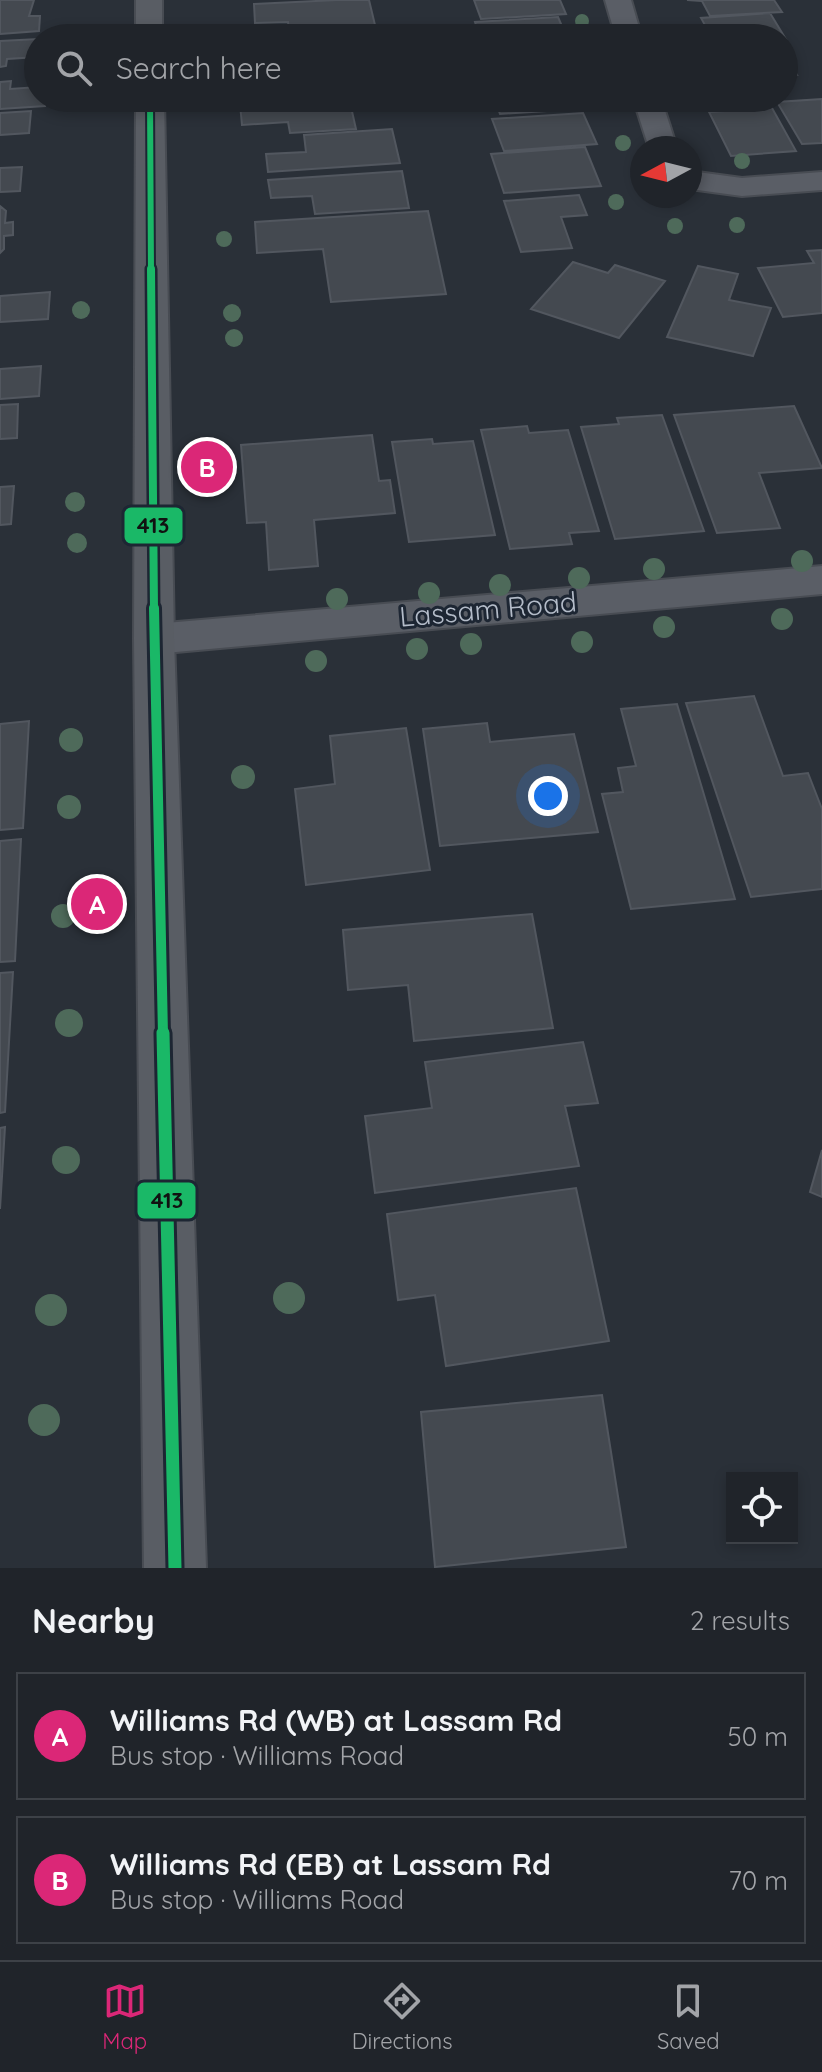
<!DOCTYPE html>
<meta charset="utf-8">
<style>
:root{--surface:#20242a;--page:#282c32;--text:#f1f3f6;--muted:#a2a4a8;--line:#3d4147;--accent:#db2777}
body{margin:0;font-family:Quicksand,sans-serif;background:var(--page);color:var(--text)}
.controls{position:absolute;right:24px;bottom:24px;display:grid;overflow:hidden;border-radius:0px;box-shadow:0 4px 12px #0003}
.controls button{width:72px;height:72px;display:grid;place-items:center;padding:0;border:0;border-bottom:2px solid var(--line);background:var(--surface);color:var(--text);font:40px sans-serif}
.compass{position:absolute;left:630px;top:136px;width:72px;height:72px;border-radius:50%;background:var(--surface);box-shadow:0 4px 12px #0003;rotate:263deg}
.you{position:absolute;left:548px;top:796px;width:28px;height:28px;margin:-20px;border:6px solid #fff;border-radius:50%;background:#1a73e8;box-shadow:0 0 0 12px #1a73e833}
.badge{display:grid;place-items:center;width:52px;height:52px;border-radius:50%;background:var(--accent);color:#fff;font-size:26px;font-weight:700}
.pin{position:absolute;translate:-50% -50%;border:4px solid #fff;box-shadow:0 2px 8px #0006}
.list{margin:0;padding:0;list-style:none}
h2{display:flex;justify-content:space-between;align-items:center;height:104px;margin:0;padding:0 32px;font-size:34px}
h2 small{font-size:26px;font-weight:400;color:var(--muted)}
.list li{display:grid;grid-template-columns:52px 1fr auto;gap:24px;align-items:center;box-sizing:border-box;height:128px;margin:0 16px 16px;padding:0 16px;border:2px solid var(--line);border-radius:0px}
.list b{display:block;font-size:30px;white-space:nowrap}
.list p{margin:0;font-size:26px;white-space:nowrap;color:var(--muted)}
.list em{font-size:26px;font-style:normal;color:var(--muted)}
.icon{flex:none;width:44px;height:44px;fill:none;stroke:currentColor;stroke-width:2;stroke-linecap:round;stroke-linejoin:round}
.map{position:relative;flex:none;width:822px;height:1568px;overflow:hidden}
.search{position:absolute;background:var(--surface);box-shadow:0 4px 12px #0003;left:24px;right:24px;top:24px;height:88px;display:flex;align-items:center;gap:20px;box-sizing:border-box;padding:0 28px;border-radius:44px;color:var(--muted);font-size:30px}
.sheet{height:392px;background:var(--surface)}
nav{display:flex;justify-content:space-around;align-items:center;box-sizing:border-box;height:112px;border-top:2px solid var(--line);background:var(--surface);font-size:22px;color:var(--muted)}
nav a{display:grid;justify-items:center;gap:4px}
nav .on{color:var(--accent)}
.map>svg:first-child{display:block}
.building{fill:#444950;stroke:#52575f;stroke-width:2}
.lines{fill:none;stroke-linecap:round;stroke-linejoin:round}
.street-casing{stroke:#484c53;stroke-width:4}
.secondary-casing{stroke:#484c53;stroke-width:4}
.street{fill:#5a5e66;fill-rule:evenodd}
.secondary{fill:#595d64;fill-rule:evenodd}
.bus-1-far3-casing{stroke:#1d2633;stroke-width:10}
.bus-1-far2-casing{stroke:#1d2633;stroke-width:13}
.bus-1-far1-casing{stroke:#1d2633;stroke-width:16}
.bus-1-casing{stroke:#1d2633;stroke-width:19}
.bus-1-far3{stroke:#1ab867;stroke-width:6}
.bus-1-far2{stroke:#1ab867;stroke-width:8}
.bus-1-far1{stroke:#1ab867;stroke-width:10}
.bus-1{stroke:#1ab867;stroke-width:13}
.tree{fill:#4e6a5a}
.labels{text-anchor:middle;stroke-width:6;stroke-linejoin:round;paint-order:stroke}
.street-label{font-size:28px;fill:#b4bcc9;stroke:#1d2633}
.line-badge{stroke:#1d2633;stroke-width:3}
.pale-badge-label{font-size:22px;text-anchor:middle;font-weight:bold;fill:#111}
</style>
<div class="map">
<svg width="822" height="1568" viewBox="0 0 822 1568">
<rect width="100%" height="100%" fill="#2a3038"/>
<path class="building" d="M0 0H34L29 16H40L39 31 0 34Z
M337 0H369L375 25 289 30 288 22 255 23 254 4Z
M474 0H560L566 14 481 19Z
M687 0H774L782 12 710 16 702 1Z
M770 13 787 41 784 38H712L701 18Z
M558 17 567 38H480L475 22Z
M370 28 372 38H291L290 33Z
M38 39V57L7 59 6 66 0 67V41Z
M784 54 797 75 784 76Z
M11 81 10 89 38 87V98H46L45 106 0 109V82Z
M349 98 356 129 290 133 288 122 242 125 240 104Z
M494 98H588L593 108 500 114Z
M822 99V143L802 144 777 102Z
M772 108 796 151 731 156 709 112Z
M31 111 29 133 0 135V113Z
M583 113 597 144 504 151 492 119Z
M392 129 400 163 268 172 266 154 306 152 304 135Z
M585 147 601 186 504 193 491 154Z
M22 167 20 191 0 192V168Z
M402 171 409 208 315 214 312 196 271 198 268 180Z
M579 195 587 215 561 217 572 248 521 252 504 201Z
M0 206 6 211 5 223 13 222V235L4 236V249L0 253Z
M428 211 446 294 331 302 323 249 257 253 255 222Z
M822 250V313L783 317 758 268 814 263 807 251Z
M573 262 608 273 615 265 665 281 619 338 531 309Z
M698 266 738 274 729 300 771 308 753 356 667 337Z
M50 292 48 319 0 322V296Z
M41 366 39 396 0 399V369Z
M18 404 17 438 0 439V405Z
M794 406 822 468 759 473 780 528 717 533 674 415Z
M662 415 704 531 615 539 581 427 619 424 617 418Z
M527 426 529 433 568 430 599 531 569 533 572 544 510 549 481 430Z
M372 435 379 481 390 480 395 513 314 520 318 566 269 570 266 522 247 523 241 445Z
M432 439 433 444 473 441 495 535 409 542 392 442Z
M14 486 11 524 0 525V487Z
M754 696 783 776 808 773 822 809V889L751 897 686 703Z
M677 704 735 899 631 909 602 794 623 792 618 768 636 766 621 709Z
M29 721 23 828 0 830V724Z
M487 723 490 742 574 734 598 832 440 846 423 729Z
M406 728 430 870 306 885 295 789 335 784 330 736Z
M21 839 15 961 0 962V841Z
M532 914 553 1028 414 1041 408 985 348 990 343 930Z
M13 972 5 1112 0 1113V973Z
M583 1042 598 1103 565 1106 579 1166 375 1193 365 1116 432 1108 425 1062Z
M5 1127 0 1209V1128Z
M822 1150V1197L810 1192Z
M576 1188 609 1341 446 1366 435 1295 398 1300 387 1214Z
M602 1395 626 1547 435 1567 421 1412Z"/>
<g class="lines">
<defs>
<path id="street" d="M605 0H631L642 38H616Z
M633 98H661L677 148H649Z
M690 171 742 178 822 172V190L742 196 690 189Z
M822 566V594L154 654 140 650 134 639 140 628 154 624Z"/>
<path id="secondary" d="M136 0H162V38H136Z
M136 98H164L174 639 206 1568H144L134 639Z"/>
</defs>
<use href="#street" class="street-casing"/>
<use href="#secondary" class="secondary-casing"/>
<use href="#street" class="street"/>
<use href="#secondary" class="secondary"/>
<defs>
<path id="bus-1-far3" d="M150 98 151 271"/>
<path id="bus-1-far2" d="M151 269 154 610"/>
<path id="bus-1-far1" d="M154 608 163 1035"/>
<path id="bus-1" d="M163 1033 175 1568"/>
</defs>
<use href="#bus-1-far3" class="bus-1-far3-casing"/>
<use href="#bus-1-far2" class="bus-1-far2-casing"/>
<use href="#bus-1-far1" class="bus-1-far1-casing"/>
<use href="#bus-1" class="bus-1-casing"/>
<use href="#bus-1-far3" class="bus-1-far3"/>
<use href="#bus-1-far2" class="bus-1-far2"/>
<use href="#bus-1-far1" class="bus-1-far1"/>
<use href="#bus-1" class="bus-1"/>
</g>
<g class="tree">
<circle cx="582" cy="21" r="7"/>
<circle cx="623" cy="143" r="8"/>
<circle cx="742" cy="161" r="8"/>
<circle cx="616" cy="202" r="8"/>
<circle cx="737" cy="225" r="8"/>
<circle cx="675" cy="226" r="8"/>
<circle cx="224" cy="239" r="8"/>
<circle cx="81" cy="310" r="9"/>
<circle cx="232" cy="313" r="9"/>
<circle cx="234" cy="338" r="9"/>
<circle cx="75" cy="502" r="10"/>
<circle cx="77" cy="543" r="10"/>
<circle cx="802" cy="561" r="11"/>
<circle cx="654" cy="569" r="11"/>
<circle cx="579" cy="578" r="11"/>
<circle cx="500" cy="585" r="11"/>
<circle cx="429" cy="593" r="11"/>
<circle cx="337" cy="599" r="11"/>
<circle cx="782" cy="619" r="11"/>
<circle cx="664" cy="627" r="11"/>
<circle cx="582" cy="642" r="11"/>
<circle cx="471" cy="644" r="11"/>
<circle cx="417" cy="649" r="11"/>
<circle cx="316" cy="661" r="11"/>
<circle cx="71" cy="740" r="12"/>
<circle cx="243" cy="777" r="12"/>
<circle cx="69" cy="807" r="12"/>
<circle cx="63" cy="916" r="12"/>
<circle cx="69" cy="1023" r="14"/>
<circle cx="66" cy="1160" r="14"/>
<circle cx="289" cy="1298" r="16"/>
<circle cx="51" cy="1310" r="16"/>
<circle cx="44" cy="1420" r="16"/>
</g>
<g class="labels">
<g class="street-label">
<text transform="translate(488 609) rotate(-5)" y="10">Lassam Road</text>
</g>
</g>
<g class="line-badge">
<rect x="123" y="506" width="61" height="39" rx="8" fill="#1ab867"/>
<rect x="136" y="1181" width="61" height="39" rx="8" fill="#1ab867"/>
</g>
<g class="pale-badge-label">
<text x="153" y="533">413</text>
<text x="167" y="1208">413</text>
</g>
</svg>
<div class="controls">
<button><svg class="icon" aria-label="locate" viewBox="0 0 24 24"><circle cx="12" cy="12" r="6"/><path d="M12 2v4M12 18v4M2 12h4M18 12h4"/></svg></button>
</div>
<svg class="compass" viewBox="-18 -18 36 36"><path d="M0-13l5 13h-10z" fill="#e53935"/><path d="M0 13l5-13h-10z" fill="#a2a4a8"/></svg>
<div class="you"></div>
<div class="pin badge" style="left:97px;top:904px">A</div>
<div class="pin badge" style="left:207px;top:467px">B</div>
<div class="search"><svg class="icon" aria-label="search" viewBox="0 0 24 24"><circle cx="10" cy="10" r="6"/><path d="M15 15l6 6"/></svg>Search here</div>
</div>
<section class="sheet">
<h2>Nearby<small>2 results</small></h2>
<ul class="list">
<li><span class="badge">A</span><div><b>Williams Rd (WB) at Lassam Rd</b><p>Bus stop · Williams Road</p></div><em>50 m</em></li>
<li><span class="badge">B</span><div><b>Williams Rd (EB) at Lassam Rd</b><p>Bus stop · Williams Road</p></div><em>70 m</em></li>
</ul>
</section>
<nav>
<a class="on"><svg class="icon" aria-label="map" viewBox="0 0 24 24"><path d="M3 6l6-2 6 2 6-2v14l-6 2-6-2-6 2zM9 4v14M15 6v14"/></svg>Map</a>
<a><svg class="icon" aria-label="directions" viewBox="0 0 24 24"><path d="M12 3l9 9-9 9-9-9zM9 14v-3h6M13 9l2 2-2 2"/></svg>Directions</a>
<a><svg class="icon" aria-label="saved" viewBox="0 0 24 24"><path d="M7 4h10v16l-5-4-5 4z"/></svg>Saved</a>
</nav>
